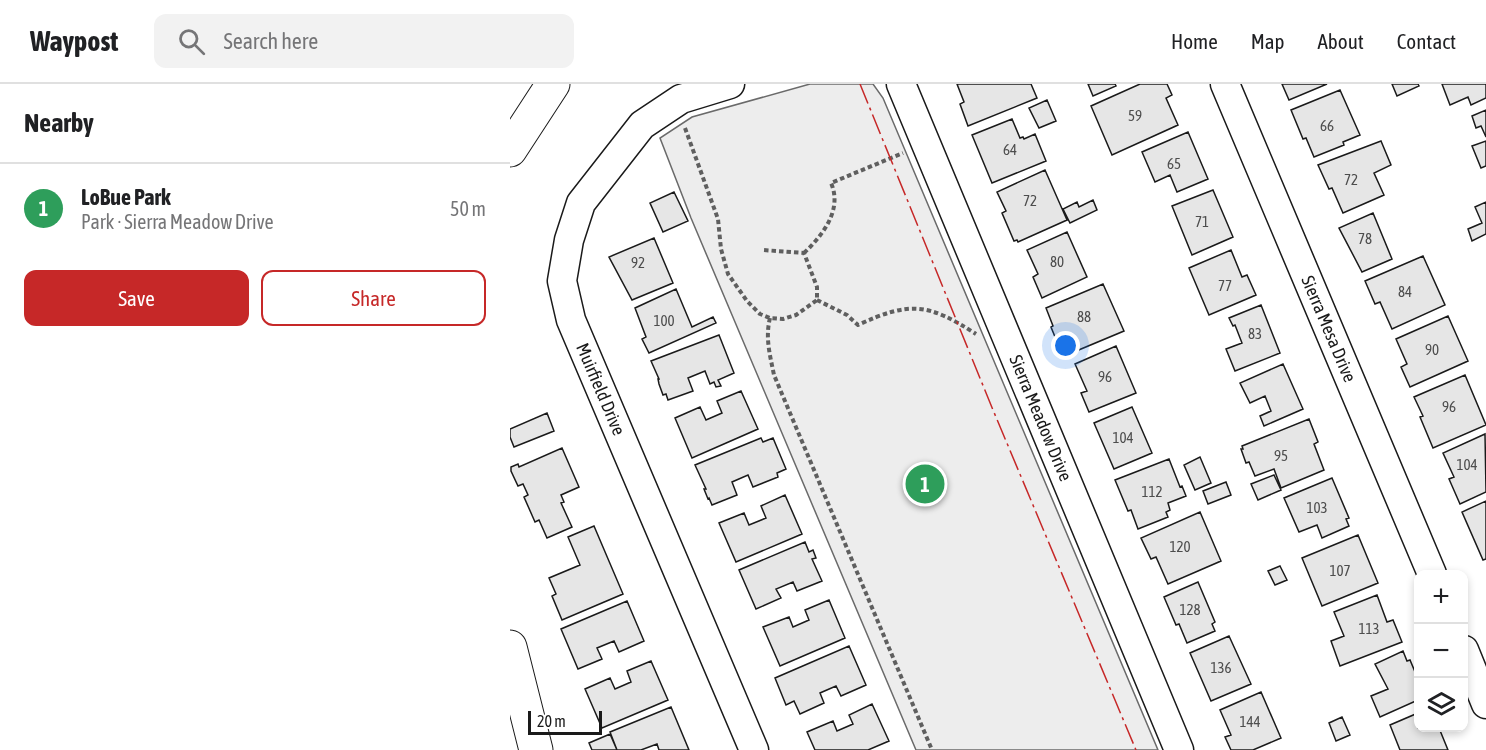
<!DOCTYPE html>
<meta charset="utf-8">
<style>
:root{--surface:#fff;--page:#f2f2f2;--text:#202124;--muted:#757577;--line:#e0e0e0;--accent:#c62828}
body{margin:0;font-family:"Asap Condensed",sans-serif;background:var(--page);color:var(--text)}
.controls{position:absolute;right:18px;bottom:18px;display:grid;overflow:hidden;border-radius:12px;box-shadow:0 3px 9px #0003}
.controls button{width:54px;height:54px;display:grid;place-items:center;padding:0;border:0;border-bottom:2px solid var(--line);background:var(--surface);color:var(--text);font:30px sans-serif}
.scale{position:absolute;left:18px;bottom:15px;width:74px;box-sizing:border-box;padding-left:6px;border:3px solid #1a1a1a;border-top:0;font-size:16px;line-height:21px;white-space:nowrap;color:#1a1a1a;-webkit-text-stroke:4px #fff;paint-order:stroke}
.you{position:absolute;left:556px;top:262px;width:21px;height:21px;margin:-15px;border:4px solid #fff;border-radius:50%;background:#1a73e8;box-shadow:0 0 0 9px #1a73e833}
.badge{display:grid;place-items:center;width:39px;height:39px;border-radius:50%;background:var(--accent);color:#fff;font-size:20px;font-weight:700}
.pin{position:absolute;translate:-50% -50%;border:3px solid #fff;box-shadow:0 2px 6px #0006}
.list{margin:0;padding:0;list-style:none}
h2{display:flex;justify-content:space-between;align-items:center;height:78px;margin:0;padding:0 24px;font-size:26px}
h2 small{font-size:20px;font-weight:400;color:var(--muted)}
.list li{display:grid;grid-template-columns:39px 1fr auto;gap:18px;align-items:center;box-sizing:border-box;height:90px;padding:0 24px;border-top:2px solid var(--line)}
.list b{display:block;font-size:22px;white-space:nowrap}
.list p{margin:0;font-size:20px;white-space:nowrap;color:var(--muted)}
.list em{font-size:20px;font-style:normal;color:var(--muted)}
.actions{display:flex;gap:12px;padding:18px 24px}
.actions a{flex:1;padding:14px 0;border:2px solid var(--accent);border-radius:12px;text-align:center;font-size:21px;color:var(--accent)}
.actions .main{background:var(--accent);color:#fff}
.icon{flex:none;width:33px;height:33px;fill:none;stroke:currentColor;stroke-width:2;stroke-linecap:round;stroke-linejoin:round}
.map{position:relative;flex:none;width:976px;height:666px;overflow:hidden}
header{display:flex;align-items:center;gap:36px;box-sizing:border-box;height:84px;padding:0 30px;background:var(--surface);border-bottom:2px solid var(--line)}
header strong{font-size:28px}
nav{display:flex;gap:33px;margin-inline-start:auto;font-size:21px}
.search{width:420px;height:54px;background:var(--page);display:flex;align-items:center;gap:15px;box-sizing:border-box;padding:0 21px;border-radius:12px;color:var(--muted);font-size:22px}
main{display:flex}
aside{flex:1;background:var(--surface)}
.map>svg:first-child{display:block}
.built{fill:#ededed;stroke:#6a6a6a;stroke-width:1.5}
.building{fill:#e6e6e6;stroke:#1a1a1a;stroke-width:1.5}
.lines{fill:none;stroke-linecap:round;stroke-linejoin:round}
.minor-casing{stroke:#1a1a1a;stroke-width:31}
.highway-casing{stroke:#1a1a1a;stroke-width:35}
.path{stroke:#5f5f5f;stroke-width:4;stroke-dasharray:4.5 3;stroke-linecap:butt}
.minor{stroke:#fff;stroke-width:28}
.highway{stroke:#fff;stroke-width:33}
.power{stroke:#c62828;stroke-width:1.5;stroke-dasharray:21 4.5 3 4.5;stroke-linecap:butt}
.labels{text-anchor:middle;stroke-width:4.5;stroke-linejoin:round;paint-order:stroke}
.number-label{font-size:15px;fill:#4d4d4d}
.street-label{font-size:18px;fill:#1a1a1a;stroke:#fff}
</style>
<header>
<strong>Waypost</strong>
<div class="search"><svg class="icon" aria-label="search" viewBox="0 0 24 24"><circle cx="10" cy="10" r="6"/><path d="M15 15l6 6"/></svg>Search here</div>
<nav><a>Home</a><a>Map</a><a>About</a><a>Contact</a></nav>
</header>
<main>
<aside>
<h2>Nearby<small></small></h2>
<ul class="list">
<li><span class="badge" style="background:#2e9e5b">1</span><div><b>LoBue Park</b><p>Park · Sierra Meadow Drive</p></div><em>50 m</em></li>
</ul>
<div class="actions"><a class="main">Save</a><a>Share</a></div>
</aside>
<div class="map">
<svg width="976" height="666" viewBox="0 0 976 666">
<rect width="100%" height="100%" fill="#fff"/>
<path class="built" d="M300 0H363L373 14 648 666H406L181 134 150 54 182 33Z"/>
<path class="building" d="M447 0H521L527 14 458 42 450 20 454 18Z
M578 0H605L606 2 583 12Z
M630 0H657L662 11 656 14 668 41 602 71 581 22Z
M772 0H817L779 16Z
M882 0H908L909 2 887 12Z
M932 0H976V14L961 21 958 13 940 21Z
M830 6 850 51 833 58 834 61 804 73 796 54 793 55 781 26Z
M537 16 546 37 529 44 519 24Z
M976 26V53L971 42 966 44 962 32Z
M502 35 510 54 513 53 514 55 525 50 536 77 482 99 462 51Z
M678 48 698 95 667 108 660 91 645 98 632 68Z
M871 57 881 81 864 89 874 111 833 129 822 104 819 105 808 81Z
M976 57V82L971 84 962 62Z
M535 86 557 136 508 158 507 156 504 157 492 129 496 127 487 108Z
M703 106 723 153 682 171 662 122Z
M164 108 178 137 153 148 140 119Z
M583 116 587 126 560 139 553 125 567 118 569 123Z
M976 118V150L962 157 958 145 972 139 965 123Z
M863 129 882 175 852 188 829 144Z
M557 148 577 193 532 214 523 193 528 190 517 166Z
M144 154 163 199 122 216 99 173Z
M721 166 732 193 737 191 746 211 699 231 679 184Z
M913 172 935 221 882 245 870 218 865 220 855 197Z
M593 200 614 247 559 270 557 268 552 270 541 243 543 242 536 224Z
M166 205 182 243 203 233 206 239 139 269 132 255 136 253 125 224Z
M751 221 770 269 725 287 716 265 732 259 725 241 723 242 719 234Z
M938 232 958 277 900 303 891 283 897 280 886 255Z
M209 251 224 289 208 296 211 302 206 303 204 298 200 300 195 287 178 294 183 307 158 316 156 310 153 311 149 300 148 295H149L141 277Z
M606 262 626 309 579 328 571 309 577 307 565 280Z
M773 280 793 325 754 342 750 332 761 327 755 312 740 319 730 299Z
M955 291 976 341 923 364 910 333 913 332 904 313Z
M231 307 248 345 182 374 165 334 190 323 196 336 212 329 207 317Z
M622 323 642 369 604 385 584 339Z
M37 329 44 347 4 363 0 353V345Z
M799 335 808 358 804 360 814 386 771 404 764 385 745 392 739 378 736 379 731 365H733L732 362Z
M975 350 976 408 950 420 939 395 944 393 933 369Z
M251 354 253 358 263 354 276 385 267 389 268 393 243 403 238 391 222 398 227 411 202 421 199 414 198 415 194 405H196L185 381Z
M52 364 69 403 51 411 54 418 51 419 62 443 37 454 29 436 25 438 14 413 18 411 13 400 8 402 1 387V383L8 380 9 383Z
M690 373 701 399 685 406 674 381Z
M659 375 670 403 672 402 676 412 658 419 660 426 656 428 658 433 628 445 621 426 618 427 605 396Z
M764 391 771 406 748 416 741 400Z
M822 394 839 434 836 435 839 442 812 454 807 441 789 448 774 414Z
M716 398 721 411 698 420 693 407Z
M275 411 292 450 226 478 209 439 234 429 239 441 256 434 251 422Z
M976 417V475L973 476 952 428Z
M690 428 711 477 658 500 646 473 641 475 631 454Z
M84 442 113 510 52 536 42 512 46 510 39 494 70 481 58 453Z
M848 451 868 499 812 522 792 474Z
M295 458 299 468 303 466 306 474 302 475 312 497 287 507 283 498 266 505 271 514 246 525 229 486Z
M770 482 777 496 765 501 758 487Z
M688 498 705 538 702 540 705 547 677 559 669 540 666 541 654 513Z
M867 511 877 538 883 536 892 558 830 582 821 557 834 552 824 528Z
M319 516 335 554 270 582 253 543 279 533 283 543 299 536 295 526Z
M117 517 134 557 109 568 104 557 87 564 92 575 68 585 51 545Z
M719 552 741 600 701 617 680 569Z
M339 562 356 601 331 612 326 602 310 609 314 619 290 630 284 617 276 621 265 594Z
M893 567 897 577 900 576 908 595V616L870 633 861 612 878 605 865 580Z
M141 577 158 616 92 644 75 605 100 594 105 605 121 598 117 587Z
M751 608 771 654 743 666H721L715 653 721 651 710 626Z
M362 620 379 657 358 666H305L297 648 323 637 327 647 343 640 339 631Z
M161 623 179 666H149L147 660 131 666H107L100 648Z
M908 629V644H929L938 666H890L880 641Z
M832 633 840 651 826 657 819 639Z
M100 650 107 666H82L79 659Z"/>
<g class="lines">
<defs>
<g id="minor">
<path id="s1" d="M220 0 171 15 132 41 71 119 59 156 52 197 61 236 244 666"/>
<path id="s2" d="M391 0 669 666"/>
<path id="s3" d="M715 0 922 490"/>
<path d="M954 566 976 620"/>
</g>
<path id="highway" d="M0 66 43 0
M0 563 26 666"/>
</defs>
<use href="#minor" class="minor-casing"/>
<use href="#highway" class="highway-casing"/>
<path class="path" d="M175 44 208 135 211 165 218 190 237 217 250 230 260 234 273 235 286 231 307 216V203L294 169 253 166
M294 169C312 152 333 126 321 99L393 69
M307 216 337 231 348 241C400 217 418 219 466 250
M260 234C255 254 260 271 264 291L422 666"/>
<use href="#minor" class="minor"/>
<use href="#highway" class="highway"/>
<path class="power" d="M350 0 483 326 626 666"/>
</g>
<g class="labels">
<g class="number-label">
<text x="625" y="37">59</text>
<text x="817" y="47">66</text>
<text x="500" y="71">64</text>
<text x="664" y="85">65</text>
<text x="841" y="101">72</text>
<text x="520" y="122">72</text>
<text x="692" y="143">71</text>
<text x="855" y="160">78</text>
<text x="547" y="183">80</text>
<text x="128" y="184">92</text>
<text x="715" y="207">77</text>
<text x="895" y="213">84</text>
<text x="574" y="238">88</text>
<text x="154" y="242">100</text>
<text x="745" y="255">83</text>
<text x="922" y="271">90</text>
<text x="595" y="298">96</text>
<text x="939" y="328">96</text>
<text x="613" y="359">104</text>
<text x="771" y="377">95</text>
<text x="957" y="386">104</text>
<text x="642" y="413">112</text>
<text x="807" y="429">103</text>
<text x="670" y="468">120</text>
<text x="830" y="492">107</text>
<text x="680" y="531">128</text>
<text x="859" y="550">113</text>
<text x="711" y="589">136</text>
<text x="740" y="643">144</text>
</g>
<g class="street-label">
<text dy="6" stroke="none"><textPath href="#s3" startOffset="266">Sierra Mesa Drive</textPath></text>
<text dy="6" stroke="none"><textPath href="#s1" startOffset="393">Muirfield Drive</textPath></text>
<text dy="6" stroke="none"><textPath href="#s2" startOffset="362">Sierra Meadow Drive</textPath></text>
</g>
</g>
</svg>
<div class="controls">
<button>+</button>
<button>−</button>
<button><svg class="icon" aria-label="layers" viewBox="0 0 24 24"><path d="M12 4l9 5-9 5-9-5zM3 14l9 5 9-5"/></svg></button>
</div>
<div class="scale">20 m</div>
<div class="you"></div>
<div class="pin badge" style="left:415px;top:400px;background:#2e9e5b">1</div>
</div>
</main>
